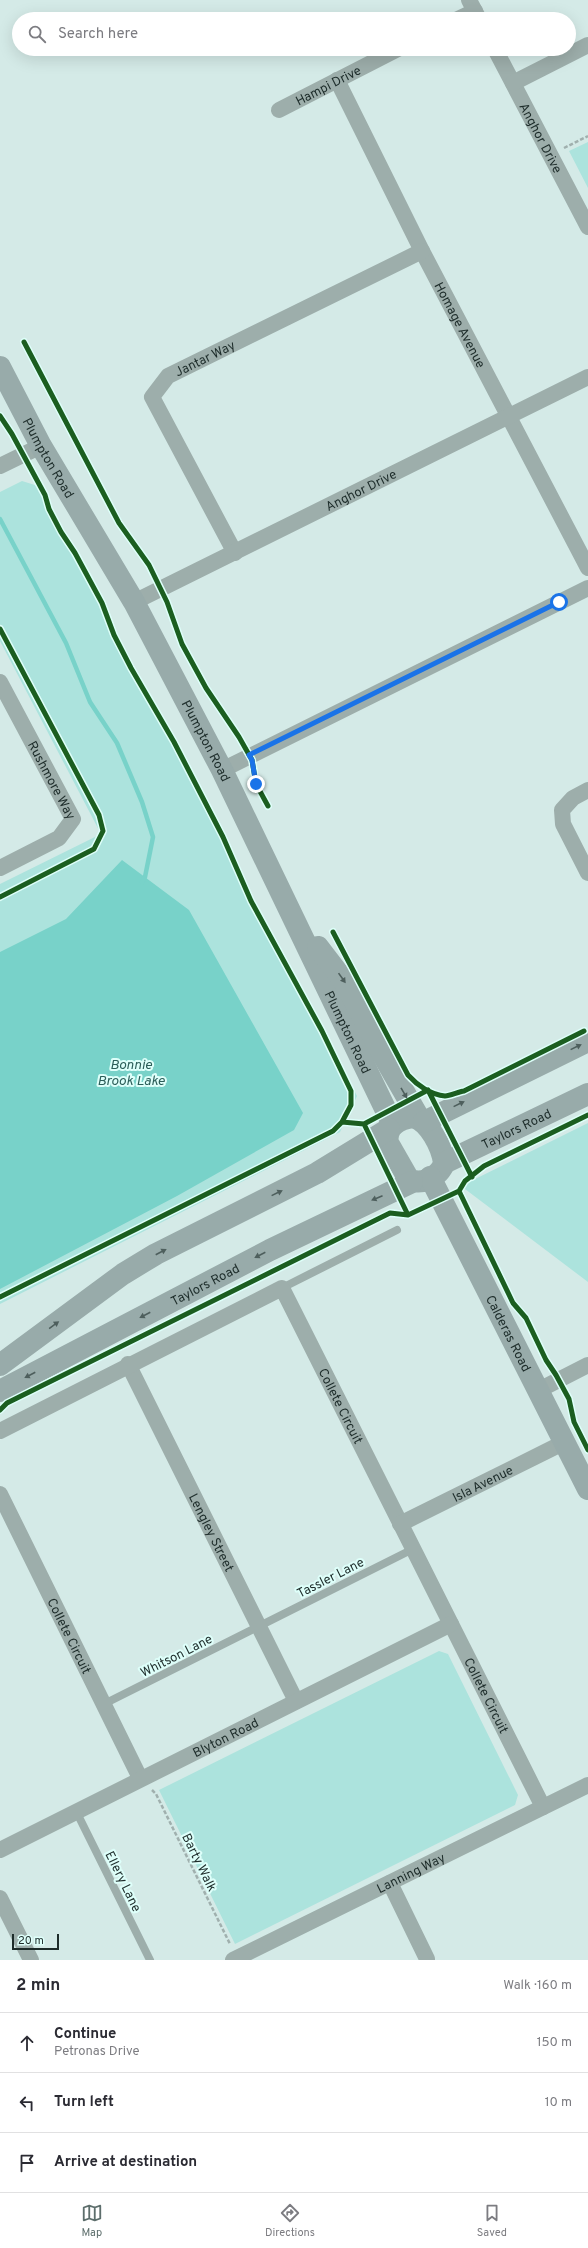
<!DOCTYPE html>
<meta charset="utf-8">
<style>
:root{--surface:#fff;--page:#f2f2f3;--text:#2b2b33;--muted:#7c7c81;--line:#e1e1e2;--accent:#5d6e6c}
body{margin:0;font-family:Overpass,sans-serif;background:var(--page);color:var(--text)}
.scale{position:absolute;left:12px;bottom:10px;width:47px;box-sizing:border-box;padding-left:4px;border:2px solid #1d2c2a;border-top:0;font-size:11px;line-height:14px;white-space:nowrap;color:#1d2c2a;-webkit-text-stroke:3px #defffa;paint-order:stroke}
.stop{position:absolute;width:12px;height:12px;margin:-9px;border:3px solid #1a73e8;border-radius:50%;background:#fff}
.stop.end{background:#1a73e8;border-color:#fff;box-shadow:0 1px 4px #0008}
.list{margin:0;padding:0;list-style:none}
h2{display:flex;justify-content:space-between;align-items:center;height:52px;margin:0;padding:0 16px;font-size:17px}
h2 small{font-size:13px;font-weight:400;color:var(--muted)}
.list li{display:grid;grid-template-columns:26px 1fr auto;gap:12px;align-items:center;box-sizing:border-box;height:60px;padding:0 16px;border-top:1px solid var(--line)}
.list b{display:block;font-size:15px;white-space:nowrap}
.list p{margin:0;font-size:13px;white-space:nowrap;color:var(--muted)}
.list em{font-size:13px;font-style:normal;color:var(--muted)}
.icon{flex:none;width:22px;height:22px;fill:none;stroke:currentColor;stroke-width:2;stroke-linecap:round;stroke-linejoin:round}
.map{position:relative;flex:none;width:588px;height:1960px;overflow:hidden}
.search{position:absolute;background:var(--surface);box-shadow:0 4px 16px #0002;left:12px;right:12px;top:12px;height:44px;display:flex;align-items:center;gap:10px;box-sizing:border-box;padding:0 14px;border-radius:22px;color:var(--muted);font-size:15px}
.sheet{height:232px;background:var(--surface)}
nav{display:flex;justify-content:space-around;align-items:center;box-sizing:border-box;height:56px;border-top:1px solid var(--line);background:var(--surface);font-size:11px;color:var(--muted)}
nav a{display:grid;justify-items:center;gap:2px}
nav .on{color:var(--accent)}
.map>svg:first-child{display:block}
.green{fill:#ace3dd}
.water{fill:#78d2c9}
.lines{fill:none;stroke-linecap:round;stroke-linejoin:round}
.stream{stroke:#78d2c9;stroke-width:4.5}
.path{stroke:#a0b0ae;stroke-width:2.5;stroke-dasharray:4 2;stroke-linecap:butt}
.lane{stroke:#9daeab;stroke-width:8}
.street{stroke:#9daeab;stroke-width:16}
.secondary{stroke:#98abaa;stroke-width:22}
.cycleway-casing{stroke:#defffa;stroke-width:8}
.cycleway{stroke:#1b5e20;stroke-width:5}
.oneway{fill:#4e5f5d}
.route{stroke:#1a73e8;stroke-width:5}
.labels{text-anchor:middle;stroke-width:4;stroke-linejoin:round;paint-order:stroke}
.street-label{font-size:13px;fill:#1d2c2a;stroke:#defffa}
.water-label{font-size:14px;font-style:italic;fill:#2c5e59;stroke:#defffa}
</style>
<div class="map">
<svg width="588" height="1960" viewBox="0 0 588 1960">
<rect width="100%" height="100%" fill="#d4eae7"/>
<path class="green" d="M588 142V188L569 151Z
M22 481 38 486 357 1096 340 1132 0 1304V884L101 834 0 641V492Z
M588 1123V1282L461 1186Z
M439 1651 448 1654 518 1795 515 1805 235 1944 159 1790Z"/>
<path class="water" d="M122 860 189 910 303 1113 294 1130 177 1196 0 1289V952L66 919Z"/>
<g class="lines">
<path class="stream" d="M0 519 66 643 90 702 117 743 142 802 153 837 145 877 142 882"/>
<path class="path" d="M564 148 588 136
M152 1790 156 1794 230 1944"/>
<path class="lane" d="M282 1288 397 1230
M104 1704 413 1549
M77 1813 150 1960"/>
<g class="street">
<path d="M469 0 479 19"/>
<path d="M458 19 475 11"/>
<path id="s1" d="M495 49 588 227"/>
<path id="s2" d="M337 80 422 251 588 568"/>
<path d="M513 83 588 45"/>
<path id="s3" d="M279 110 398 49"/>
<path d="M0 466 41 446"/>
<path id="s4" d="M235 553 152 397 168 376 422 251"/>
<path id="s5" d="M134 602 588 377"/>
<path id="s6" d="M0 682 73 819 59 838 0 868"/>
<path d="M222 770 588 588"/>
<path d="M588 790 573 798 562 810 563 824 588 873"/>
<path id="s7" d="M128 1364 296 1701"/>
<path d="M539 1390 588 1365"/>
<path id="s8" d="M0 1431 282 1288 543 1807"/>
<path id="s9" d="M0 1494 140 1778"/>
<path id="s10" d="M400 1524 565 1442"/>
<path id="s11" d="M0 1850 451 1624"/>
<path d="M390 1883 427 1959"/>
<path d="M0 1898 31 1960"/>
<path id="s12" d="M233 1960 588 1785"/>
</g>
<g class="secondary">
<path id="s13" d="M0 367 41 446 134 602 222 770 393 1125"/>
<path d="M318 947 344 981 384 1057 419 1118"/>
<path d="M413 1117C429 1121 442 1147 444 1163 440 1177 419 1187 408 1178L388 1143C385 1127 398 1119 413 1117Z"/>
<path d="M424 1122 588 1041"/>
<path id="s14" d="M444 1163 588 1094"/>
<path id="s15" d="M430 1177 588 1489"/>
<path d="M0 1365 123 1274 156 1254 317 1173 389 1129"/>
<path id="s16" d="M0 1391 270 1250 412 1182"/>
</g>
<defs>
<path id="cycleway" d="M24 342 119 523 149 565 167 602 182 644 206 688 239 737 252 760 256 784 268 806
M0 416 12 434 45 495 49 509 61 532 75 553 102 603 114 635 131 668 174 742 223 837 251 901 322 1031 351 1091V1105L342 1122
M0 629 99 815 103 831 94 849 0 897
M333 932 408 1075C417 1085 431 1095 445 1096 450 1096 458 1092 464 1091L584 1031
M428 1090 472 1177
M459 1191 513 1303 526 1318 546 1360 556 1375 569 1399 574 1422 588 1450
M408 1215 364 1124 428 1090
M0 1297 333 1131 342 1122 364 1124
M0 1410 7 1403 390 1213 408 1215 459 1191 465 1181 484 1166 588 1115"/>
</defs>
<use href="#cycleway" class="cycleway-casing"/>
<use href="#cycleway" class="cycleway"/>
</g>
<defs><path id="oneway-solid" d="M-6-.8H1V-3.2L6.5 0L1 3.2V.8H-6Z"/></defs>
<g class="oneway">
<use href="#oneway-solid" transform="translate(342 978) rotate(55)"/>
<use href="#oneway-solid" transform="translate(576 1047) rotate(-26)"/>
<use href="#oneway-solid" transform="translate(404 1093) rotate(60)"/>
<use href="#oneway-solid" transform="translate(459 1104) rotate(-26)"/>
<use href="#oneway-solid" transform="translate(277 1193) rotate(-26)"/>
<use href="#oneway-solid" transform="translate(377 1198) rotate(157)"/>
<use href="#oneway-solid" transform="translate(161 1252) rotate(-28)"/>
<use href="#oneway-solid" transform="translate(260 1255) rotate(153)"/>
<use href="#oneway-solid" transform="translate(145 1315) rotate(152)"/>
<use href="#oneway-solid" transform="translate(54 1325) rotate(-36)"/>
<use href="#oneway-solid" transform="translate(30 1375) rotate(152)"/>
</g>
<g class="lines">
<path class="route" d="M256 784 252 760 249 755 559 602"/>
</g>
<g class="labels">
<g class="street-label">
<text dy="5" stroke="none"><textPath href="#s3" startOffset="55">Hampi Drive</textPath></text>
<text dy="5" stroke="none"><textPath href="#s1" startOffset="100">Anghor Drive</textPath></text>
<text dy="5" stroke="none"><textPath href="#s2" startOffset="274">Homage Avenue</textPath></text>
<text dy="5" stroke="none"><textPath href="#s4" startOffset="244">Jantar Way</textPath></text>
<text dy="5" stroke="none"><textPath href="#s13" startOffset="103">Plumpton Road</textPath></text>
<text dy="5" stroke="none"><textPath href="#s5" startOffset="253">Anghor Drive</textPath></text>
<text dy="5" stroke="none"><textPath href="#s13" startOffset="427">Plumpton Road</textPath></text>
<text dy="5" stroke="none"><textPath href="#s6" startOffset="111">Rushmore Way</textPath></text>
<text dy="5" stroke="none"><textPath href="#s13" startOffset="751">Plumpton Road</textPath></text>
<text dy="5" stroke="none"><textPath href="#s14" startOffset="80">Taylors Road</textPath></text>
<text dy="5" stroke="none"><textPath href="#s16" startOffset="231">Taylors Road</textPath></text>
<text dy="5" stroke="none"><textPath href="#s15" startOffset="175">Calderas Road</textPath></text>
<text dy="5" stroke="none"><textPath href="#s8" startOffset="448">Collete Circuit</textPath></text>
<text dy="5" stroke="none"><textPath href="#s10" startOffset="92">Isla Avenue</textPath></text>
<text dy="5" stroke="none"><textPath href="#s7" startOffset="188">Lengley Street</textPath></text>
<text transform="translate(330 1577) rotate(-27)" y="5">Tassler Lane</text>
<text dy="5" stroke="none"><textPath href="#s9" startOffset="158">Collete Circuit</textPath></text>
<text transform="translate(176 1655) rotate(-27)" y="5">Whitson Lane</text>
<text dy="5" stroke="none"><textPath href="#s8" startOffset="772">Collete Circuit</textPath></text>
<text dy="5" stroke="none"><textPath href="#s11" startOffset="252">Blyton Road</textPath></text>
<text transform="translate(200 1862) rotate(64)" y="5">Barty Walk</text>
<text dy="5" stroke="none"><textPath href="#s12" startOffset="198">Lanning Way</textPath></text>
<text transform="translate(124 1881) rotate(64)" y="5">Ellery Lane</text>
</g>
<g class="water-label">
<text x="131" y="1069">Bonnie<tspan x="131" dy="16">Brook Lake</tspan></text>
</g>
</g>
</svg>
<div class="scale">20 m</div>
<div class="stop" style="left:559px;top:602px"></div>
<div class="stop end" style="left:256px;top:784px"></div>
<div class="search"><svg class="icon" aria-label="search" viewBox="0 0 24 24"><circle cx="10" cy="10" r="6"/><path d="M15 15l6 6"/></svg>Search here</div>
</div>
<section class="sheet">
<h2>2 min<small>Walk · 160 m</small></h2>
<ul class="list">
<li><svg class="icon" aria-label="ahead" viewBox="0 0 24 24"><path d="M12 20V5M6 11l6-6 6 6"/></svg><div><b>Continue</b><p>Petronas Drive</p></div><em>150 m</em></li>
<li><svg class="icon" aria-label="left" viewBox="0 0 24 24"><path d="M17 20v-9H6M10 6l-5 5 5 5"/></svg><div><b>Turn left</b></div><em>10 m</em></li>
<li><svg class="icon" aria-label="arrive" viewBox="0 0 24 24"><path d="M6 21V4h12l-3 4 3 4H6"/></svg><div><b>Arrive at destination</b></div></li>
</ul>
</section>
<nav>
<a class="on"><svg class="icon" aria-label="map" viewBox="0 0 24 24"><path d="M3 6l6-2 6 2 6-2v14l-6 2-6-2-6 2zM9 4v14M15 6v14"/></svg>Map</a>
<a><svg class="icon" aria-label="directions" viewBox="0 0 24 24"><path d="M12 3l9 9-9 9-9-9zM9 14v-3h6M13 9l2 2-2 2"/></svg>Directions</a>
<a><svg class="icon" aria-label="saved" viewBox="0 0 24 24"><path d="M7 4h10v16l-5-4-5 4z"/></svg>Saved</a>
</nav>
